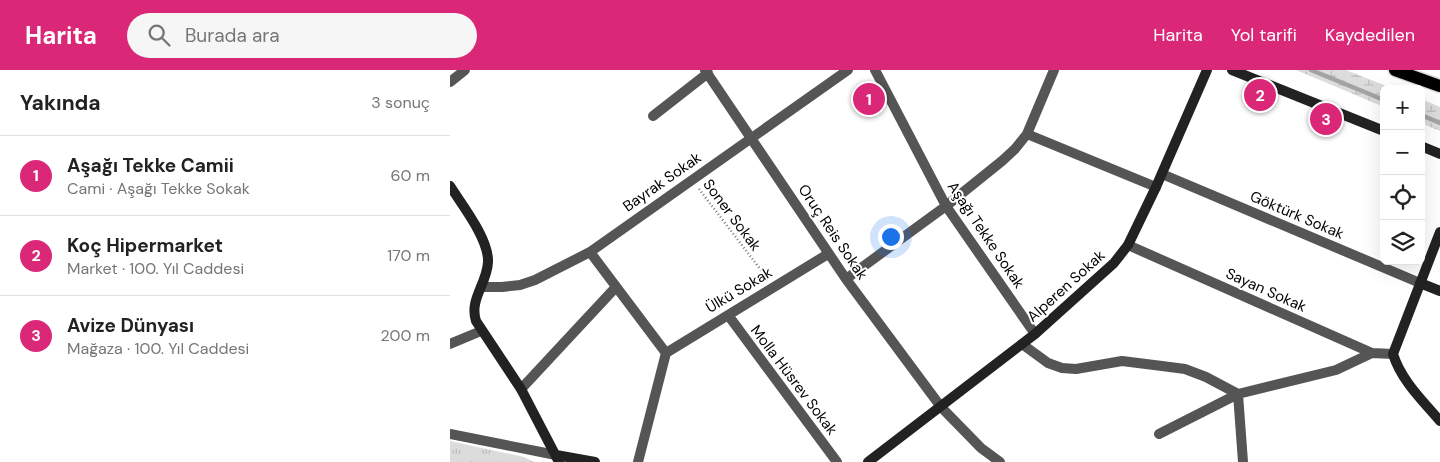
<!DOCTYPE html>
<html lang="tr">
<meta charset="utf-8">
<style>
:root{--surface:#fff;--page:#f6f6f6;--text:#222;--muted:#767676;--line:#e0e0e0;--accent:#db2777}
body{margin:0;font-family:"DM Sans",sans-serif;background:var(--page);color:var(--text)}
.controls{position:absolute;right:15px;top:15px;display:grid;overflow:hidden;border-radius:8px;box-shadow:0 5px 20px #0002}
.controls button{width:45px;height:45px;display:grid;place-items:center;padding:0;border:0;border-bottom:1px solid var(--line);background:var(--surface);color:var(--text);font:25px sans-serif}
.you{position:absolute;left:440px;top:166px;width:18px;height:18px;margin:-12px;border:4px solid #fff;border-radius:50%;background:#1a73e8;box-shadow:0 0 0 8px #1a73e833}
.badge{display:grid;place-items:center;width:32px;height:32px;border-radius:50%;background:var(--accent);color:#fff;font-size:16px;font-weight:700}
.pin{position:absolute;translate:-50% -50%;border:2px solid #fff;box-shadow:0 1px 5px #0006}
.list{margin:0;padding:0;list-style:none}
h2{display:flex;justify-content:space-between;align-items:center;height:65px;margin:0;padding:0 20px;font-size:21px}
h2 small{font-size:16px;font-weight:400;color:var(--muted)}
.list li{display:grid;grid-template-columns:32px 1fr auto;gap:15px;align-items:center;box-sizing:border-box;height:80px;padding:0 20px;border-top:1px solid var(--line)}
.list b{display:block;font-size:19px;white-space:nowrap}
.list p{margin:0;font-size:16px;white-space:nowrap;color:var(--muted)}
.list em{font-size:16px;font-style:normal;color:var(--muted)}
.icon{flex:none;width:28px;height:28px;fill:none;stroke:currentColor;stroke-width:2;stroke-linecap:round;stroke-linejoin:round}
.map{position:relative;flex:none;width:990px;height:392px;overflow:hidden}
header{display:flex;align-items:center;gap:30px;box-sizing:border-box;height:70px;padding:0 25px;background:var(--accent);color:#fff}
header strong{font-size:24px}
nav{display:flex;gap:28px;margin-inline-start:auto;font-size:18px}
.search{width:350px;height:45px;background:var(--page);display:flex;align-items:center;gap:12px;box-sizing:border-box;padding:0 18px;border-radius:28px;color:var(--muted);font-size:19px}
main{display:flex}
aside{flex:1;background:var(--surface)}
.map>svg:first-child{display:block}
.grass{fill:url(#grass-tufts)}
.wetland{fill:url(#wetland-marsh)}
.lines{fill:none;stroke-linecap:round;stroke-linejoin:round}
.stream{stroke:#a3a3a3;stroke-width:4.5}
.primary-casing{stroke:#dbdbdb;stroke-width:15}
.path{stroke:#777;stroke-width:2.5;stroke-dasharray:1 2.5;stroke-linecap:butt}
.street{stroke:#555;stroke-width:10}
.secondary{stroke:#222;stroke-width:10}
.primary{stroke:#000;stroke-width:12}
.labels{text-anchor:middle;stroke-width:4;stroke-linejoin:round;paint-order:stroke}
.street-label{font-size:15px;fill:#000;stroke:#fff}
</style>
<header>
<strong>Harita</strong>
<div class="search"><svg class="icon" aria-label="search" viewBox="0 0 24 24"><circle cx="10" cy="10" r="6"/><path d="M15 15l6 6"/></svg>Burada ara</div>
<nav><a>Harita</a><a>Yol tarifi</a><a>Kaydedilen</a></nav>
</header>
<main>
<aside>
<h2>Yakında<small>3 sonuç</small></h2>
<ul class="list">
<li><span class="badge">1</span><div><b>Aşağı Tekke Camii</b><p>Cami · Aşağı Tekke Sokak</p></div><em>60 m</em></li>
<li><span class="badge">2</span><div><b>Koç Hipermarket</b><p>Market · 100. Yıl Caddesi</p></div><em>170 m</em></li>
<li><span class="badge">3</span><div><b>Avize Dünyası</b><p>Mağaza · 100. Yıl Caddesi</p></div><em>200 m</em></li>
</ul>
</aside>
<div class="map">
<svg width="990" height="392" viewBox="0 0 990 392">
<defs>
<pattern id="grass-tufts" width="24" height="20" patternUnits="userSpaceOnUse" patternTransform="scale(1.25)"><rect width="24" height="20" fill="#dcdcdc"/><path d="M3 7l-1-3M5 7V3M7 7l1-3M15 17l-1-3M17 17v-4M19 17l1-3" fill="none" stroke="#bbb"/></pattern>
<pattern id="wetland-marsh" width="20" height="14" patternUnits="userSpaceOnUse" patternTransform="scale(1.25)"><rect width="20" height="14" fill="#dcdcdc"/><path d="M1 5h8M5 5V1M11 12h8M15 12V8" fill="none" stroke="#bbb"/></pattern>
</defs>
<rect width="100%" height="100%" fill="#fff"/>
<path class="grass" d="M0 371 74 387 84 392H0Z"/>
<path class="wetland" d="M846 0H896L944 19H934V37Z
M971 29 990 37V61L971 53Z"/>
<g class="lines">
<path class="stream" d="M861 0 934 30
M971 45 990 53"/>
<defs>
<path id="primary" d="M945 0 990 16"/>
</defs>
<use href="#primary" class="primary-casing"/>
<path class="path" d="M249 119 317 208"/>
<path class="street" d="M255 0 396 209 491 337 531 378 550 392
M425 0 496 136 585 264
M0 12 15 0
M203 46 258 3
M577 64 706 117
M712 104 970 213
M678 175 922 283 943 284
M140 182 216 283 188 392
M396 209 496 136 552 91 565 79 577 64 604 0
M31 217H52L70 215 85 210 140 182 398 0
M278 245 387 392
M0 274 31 261
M572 274 598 293 612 298 626 299 672 291 712 296 735 299 756 307 788 324 793 392
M216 283 378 184
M71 319 166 217
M0 364 106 385
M709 364 788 324 886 300 922 283"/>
<path class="secondary" d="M782 0 934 61
M971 76 990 84
M0 116C12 135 39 169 38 192 37 214 19 229 26 251L71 319 109 392
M990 162 943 284C951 310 972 330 990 351
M970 213 990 221
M106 385 145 392
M418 392 585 264 664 193 678 175 706 117 757 0"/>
<use href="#primary" class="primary"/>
</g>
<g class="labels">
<g class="street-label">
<text transform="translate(212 112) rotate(-35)" y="5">Bayrak Sokak</text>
<text transform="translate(282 145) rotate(53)" y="5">Soner Sokak</text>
<text transform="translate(847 145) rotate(23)" y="5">Göktürk Sokak</text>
<text transform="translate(383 162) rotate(56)" y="5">Oruç Reis Sokak</text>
<text transform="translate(536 165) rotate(56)" y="5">Aşağı Tekke Sokak</text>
<text transform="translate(616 216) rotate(-42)" y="5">Alperen Sokak</text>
<text transform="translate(289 220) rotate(-31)" y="5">Ülkü Sokak</text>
<text transform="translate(816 220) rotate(24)" y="5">Sayan Sokak</text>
<text transform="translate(344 310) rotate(53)" y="5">Molla Hüsrev Sokak</text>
</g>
</g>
</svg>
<div class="controls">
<button>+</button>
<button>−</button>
<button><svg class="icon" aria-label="locate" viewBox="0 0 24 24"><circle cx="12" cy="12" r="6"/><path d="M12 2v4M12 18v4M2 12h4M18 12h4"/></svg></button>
<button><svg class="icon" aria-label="layers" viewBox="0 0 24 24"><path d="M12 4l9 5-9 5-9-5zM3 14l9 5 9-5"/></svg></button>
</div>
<div class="you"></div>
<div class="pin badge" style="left:419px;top:29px">1</div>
<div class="pin badge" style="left:810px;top:25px">2</div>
<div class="pin badge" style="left:876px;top:49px">3</div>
</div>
</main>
